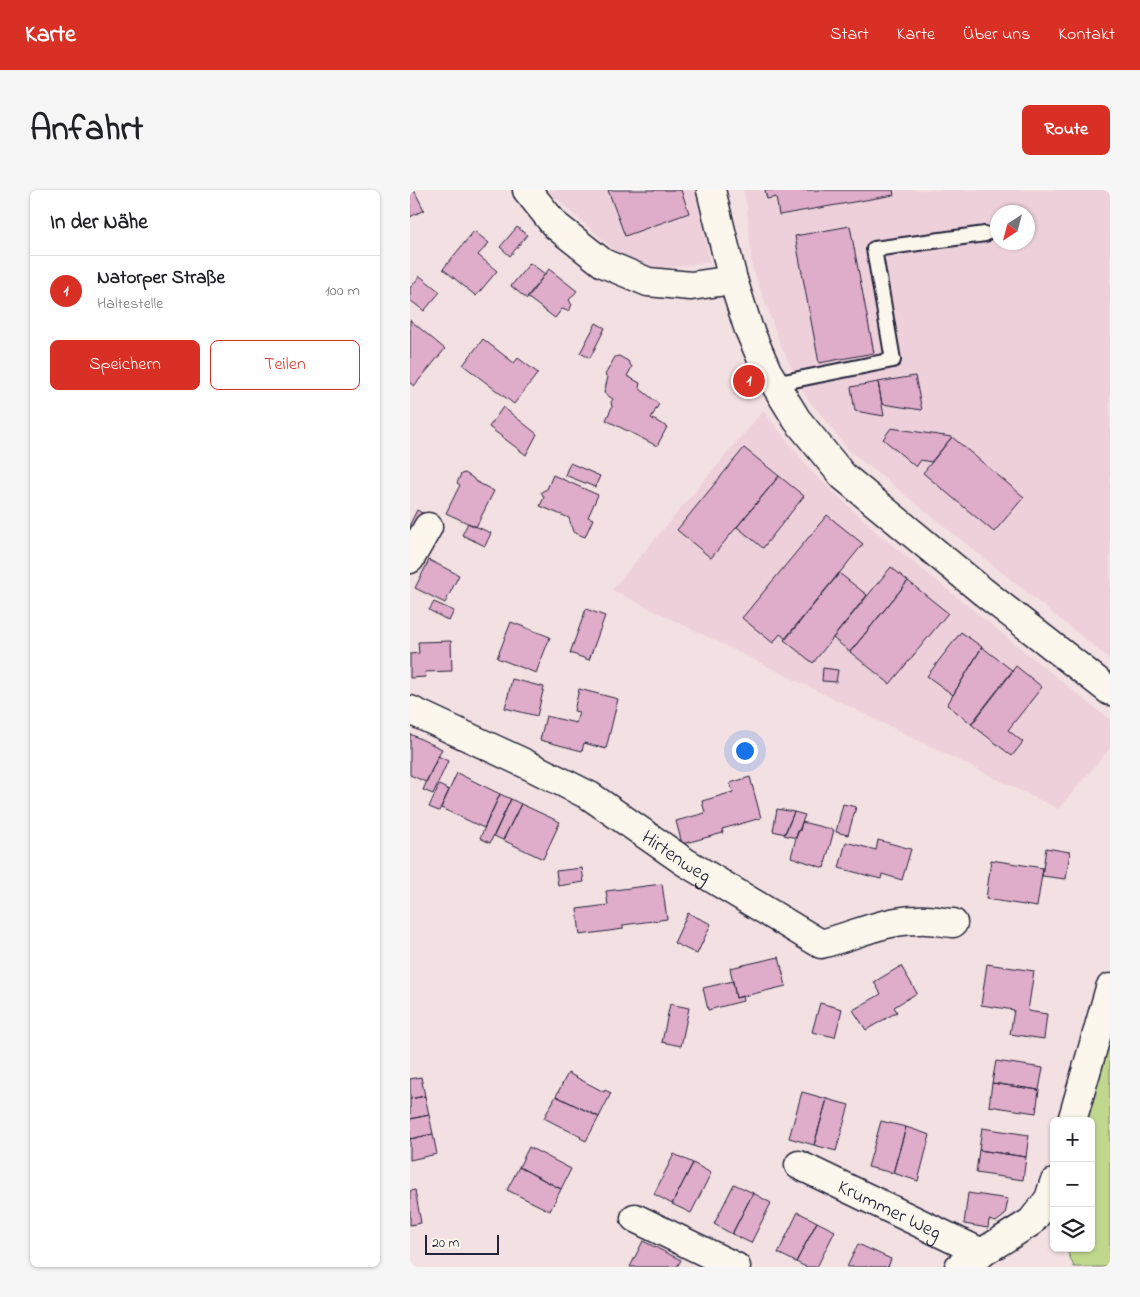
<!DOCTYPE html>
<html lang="de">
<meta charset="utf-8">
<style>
:root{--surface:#fff;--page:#f6f6f6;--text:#202124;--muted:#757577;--line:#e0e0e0;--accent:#d93025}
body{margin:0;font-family:"Indie Flower",sans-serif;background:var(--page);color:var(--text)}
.controls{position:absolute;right:15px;bottom:15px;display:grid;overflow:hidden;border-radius:8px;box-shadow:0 1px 4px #0004}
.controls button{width:45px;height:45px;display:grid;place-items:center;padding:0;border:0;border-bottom:1px solid var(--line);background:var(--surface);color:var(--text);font:25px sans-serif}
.compass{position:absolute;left:580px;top:15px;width:45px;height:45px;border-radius:50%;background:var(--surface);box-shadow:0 1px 4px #0004;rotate:216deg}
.scale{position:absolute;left:15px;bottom:12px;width:74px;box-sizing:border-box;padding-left:5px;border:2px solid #22223b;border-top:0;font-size:14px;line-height:18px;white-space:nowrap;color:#22223b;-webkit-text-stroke:4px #fbf7ec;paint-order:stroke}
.you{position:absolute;left:334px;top:560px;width:18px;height:18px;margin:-12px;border:4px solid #fff;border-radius:50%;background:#1a73e8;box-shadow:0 0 0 8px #1a73e833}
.badge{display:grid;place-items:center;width:32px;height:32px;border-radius:50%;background:var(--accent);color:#fff;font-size:16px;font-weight:700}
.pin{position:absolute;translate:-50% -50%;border:2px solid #fff;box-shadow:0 1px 5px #0006}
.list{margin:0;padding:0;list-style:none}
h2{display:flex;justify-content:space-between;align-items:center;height:65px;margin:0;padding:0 20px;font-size:21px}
h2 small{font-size:16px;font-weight:400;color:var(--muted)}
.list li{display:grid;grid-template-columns:32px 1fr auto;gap:15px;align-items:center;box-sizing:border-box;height:70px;padding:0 20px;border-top:1px solid var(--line)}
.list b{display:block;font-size:19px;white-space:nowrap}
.list p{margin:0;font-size:16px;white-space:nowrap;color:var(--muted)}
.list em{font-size:16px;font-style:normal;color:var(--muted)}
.actions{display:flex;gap:10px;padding:15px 20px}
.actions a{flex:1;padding:11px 0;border:1px solid var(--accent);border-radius:8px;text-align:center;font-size:18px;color:var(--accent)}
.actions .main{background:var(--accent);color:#fff}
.icon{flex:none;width:28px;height:28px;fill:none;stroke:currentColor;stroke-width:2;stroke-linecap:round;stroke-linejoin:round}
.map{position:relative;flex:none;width:700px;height:1077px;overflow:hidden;border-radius:8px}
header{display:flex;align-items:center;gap:30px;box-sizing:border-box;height:70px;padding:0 25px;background:var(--accent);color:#fff}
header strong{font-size:24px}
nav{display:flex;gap:28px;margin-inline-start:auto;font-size:18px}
.intro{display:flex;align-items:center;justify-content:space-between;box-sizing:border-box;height:120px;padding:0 30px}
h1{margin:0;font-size:35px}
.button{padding:12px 22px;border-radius:8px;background:var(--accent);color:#fff;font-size:18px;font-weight:700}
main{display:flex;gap:30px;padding:0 30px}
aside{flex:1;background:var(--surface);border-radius:8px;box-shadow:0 1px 4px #0004}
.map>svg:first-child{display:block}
.built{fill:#edd0da;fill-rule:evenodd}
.green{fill:#c0d88e;stroke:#717d64}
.building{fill:#dfacc9;stroke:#22223b}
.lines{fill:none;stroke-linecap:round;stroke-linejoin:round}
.lane-casing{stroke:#22223b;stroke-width:18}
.street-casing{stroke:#22223b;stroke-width:31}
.lane{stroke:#fbf7ec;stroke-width:14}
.street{stroke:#fbf7ec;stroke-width:28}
.labels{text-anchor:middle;stroke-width:4;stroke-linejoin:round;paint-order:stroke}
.street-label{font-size:20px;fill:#22223b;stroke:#fbf7ec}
</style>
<header>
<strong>Karte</strong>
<nav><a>Start</a><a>Karte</a><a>Über uns</a><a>Kontakt</a></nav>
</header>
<div class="intro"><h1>Anfahrt</h1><a class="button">Route</a></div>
<main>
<aside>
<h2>In der Nähe<small></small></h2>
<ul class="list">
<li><span class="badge">1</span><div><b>Natorper Straße</b><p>Haltestelle</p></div><em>100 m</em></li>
</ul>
<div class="actions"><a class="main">Speichern</a><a>Teilen</a></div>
</aside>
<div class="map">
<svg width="700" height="1077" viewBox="0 0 700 1077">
<rect width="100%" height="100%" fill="#f3e0e2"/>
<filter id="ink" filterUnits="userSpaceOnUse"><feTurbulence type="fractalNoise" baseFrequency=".02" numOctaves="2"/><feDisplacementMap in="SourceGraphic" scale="10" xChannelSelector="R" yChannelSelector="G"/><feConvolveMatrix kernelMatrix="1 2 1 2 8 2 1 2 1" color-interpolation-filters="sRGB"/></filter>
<g filter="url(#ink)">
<path class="built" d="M137 0H289L299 72 250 79 212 67Z
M333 0H700V469L439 260 395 205 371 156 342 76 337 16ZM588 22H618V52H588Z
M353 221 403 283 472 347 700 530V558L648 619 202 400Z"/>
<path class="green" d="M700 823V1077H664L656 1058H681V931H674Z"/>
<path class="building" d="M0 0H4L14 20 0 27Z
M198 0H271L279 23 215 46Z
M355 0H483L484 5 369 25 366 7 357 9Z
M440 36 464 163 409 173 385 46Z
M107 37 117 45 100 66 90 57Z
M64 41 79 53 68 65 87 81 66 106 33 79Z
M120 73 135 84 117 109 101 96Z
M139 79 167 101 159 110 162 115 158 121 152 119 145 128 117 107Z
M10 86 30 102 14 121 0 110V98Z
M0 130 35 159 4 196 0 193Z
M186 133 195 138 180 168 170 163Z
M73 149 104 173 108 168 128 183 104 214 53 175Z
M209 166 218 171 222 177 217 186 230 193 229 198 249 214 241 228 257 237 247 256 196 230 202 217 201 212 203 209 194 203 198 187 195 185 205 167Z
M505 186 512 220 472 214 468 192Z
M468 192 474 226 445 221 441 197Z
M93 217 127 244 116 265 79 237Z
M481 238 542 247 521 272 511 270 506 277 473 249Z
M542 247 614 307 584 342 513 283Z
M334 258 369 286 301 368 267 340Z
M160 273 190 286 185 297 155 285Z
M55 283 63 288 65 291 84 301 66 337 36 323 50 295 47 293 51 284Z
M143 285 188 305 178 327 183 329 175 347 163 342 159 328 130 316 134 307 131 302 137 299Z
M369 286 394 306 353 358 327 337Z
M7 320 16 325 0 349V334Z
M417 325 453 354 376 449 370 444 363 453 332 428Z
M58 333 81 343 75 356 52 345Z
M19 370 49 385 35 413 5 398Z
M481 377 498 391 440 462 423 448Z
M429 383 457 405 403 473 374 450Z
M498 391 538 423 480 494 440 462Z
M24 412 44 421 39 431 19 420Z
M176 419 195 426 179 470 160 463Z
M101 432 140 447 126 483 87 468Z
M551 442 572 457 543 505 517 486Z
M41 451 42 481 15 482 16 487 0 488V464L9 463 8 452Z
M572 457 603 481 562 534 537 515Z
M606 476 632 497 598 540 613 552 602 566 561 534Z
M413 478 428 480 426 492 412 491Z
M102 489 134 497 127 526 95 518Z
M169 499 208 509 196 559 174 553 172 561 130 550 136 526 166 533 169 522 164 521Z
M0 544 32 559 16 592 0 585Z
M28 566 38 571 23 604 13 600Z
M47 583 90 604 74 638 31 618Z
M340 587 351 628 312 639 313 643 272 654 266 631 295 623 292 611 323 602 320 593Z
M29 595 39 600 29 621 19 617Z
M90 604 101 609 80 653 70 648Z
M101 609 111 614 93 650 84 646Z
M111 614 150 632 133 669 93 650Z
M433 614 446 617 438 645 426 642Z
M367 619 384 622 375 644 363 641Z
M384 622 395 625 386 648 374 645Z
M392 632 424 640 414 678 381 667 388 640 390 641Z
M468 650 501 659 492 690 472 684 471 689 429 678 436 652 466 660Z
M636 658 660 662 656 689 632 686Z
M581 670 633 678 627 717 576 709Z
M172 678 174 692 148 696 146 681Z
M252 694 257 729 213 735V739L170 745 167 719 198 715 196 701Z
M278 723 301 734 287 764 264 753Z
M369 767 376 796 326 808 320 778Z
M577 774 624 781 618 821 637 824 634 849 600 844 604 820 571 815Z
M491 776 507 803 484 817 487 822 456 840 443 820 471 804 464 792Z
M323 791 326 808 332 806 333 811 298 820 293 798Z
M410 813 432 819 425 847 402 842Z
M260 814 279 818 271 856 252 852Z
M586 871 633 878 629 900 582 893Z
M158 883 194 902 195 900 201 903 189 927 146 906Z
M11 887 15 906 0 909V889Z
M582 893 629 900 626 923 579 916Z
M392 902 417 909 404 955 379 948Z
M15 906 19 925 0 929V909Z
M146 906 189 927 176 951 170 948 171 947 134 928Z
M417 909 439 915 426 961 404 955Z
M19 925 23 944 0 949V929Z
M471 931 496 937 483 983 458 977Z
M496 937 520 945 508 991 483 983Z
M572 938 619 945 616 967 569 960Z
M23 944 27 964 0 970V949Z
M119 957 161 979 151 999 109 977Z
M569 960 616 967 613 990 566 983Z
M264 964 283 973 262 1014 244 1004Z
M283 973 301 983 281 1023 262 1014Z
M109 977 151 999 140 1021 97 1000Z
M324 994 343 1003 322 1044 304 1034Z
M5 1000 11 1033 0 1035V1001Z
M343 1003 361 1013 341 1053 322 1044Z
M558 1003 598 1009 595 1025 586 1032 579 1030 578 1038 554 1034Z
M388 1022 407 1032 386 1072 368 1063Z
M407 1032 425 1041 407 1077H396L386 1072Z
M233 1051 271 1070 267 1077H220Z
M448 1054 481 1069 478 1077H437Z"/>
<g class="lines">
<defs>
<path id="lane" d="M364 194 483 170 464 59 575 44"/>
<g id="street">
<path d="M117 0 145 35 193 73 238 92 281 96 323 90"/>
<path d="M301 0 323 90 338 137 357 181 387 230 433 286 571 400 700 501"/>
<path d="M0 369 18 337"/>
<path id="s1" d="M0 520 112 572 180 606 275 672 411 754C443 746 474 730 508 730 519 729 531 732 543 733"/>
<path d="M662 931 700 798"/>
<path id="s2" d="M389 975 572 1063"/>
<path d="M225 1028 326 1077"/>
<path d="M549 1077 621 1032 639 1009 644 993"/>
</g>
</defs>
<use href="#lane" class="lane-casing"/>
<use href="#street" class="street-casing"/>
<use href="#lane" class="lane"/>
<use href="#street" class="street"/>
</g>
</g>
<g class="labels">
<g class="street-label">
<text dy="7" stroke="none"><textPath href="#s1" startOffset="305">Hirtenweg</textPath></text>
<text dy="7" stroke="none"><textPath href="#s2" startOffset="101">Krummer Weg</textPath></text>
</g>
</g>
</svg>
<div class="controls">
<button>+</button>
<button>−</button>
<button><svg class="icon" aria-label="layers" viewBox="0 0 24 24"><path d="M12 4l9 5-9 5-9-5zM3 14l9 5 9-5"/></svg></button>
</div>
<svg class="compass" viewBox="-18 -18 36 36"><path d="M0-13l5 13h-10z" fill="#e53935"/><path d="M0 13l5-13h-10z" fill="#757577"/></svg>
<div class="scale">20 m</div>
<div class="you"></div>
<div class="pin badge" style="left:339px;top:191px">1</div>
</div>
</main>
